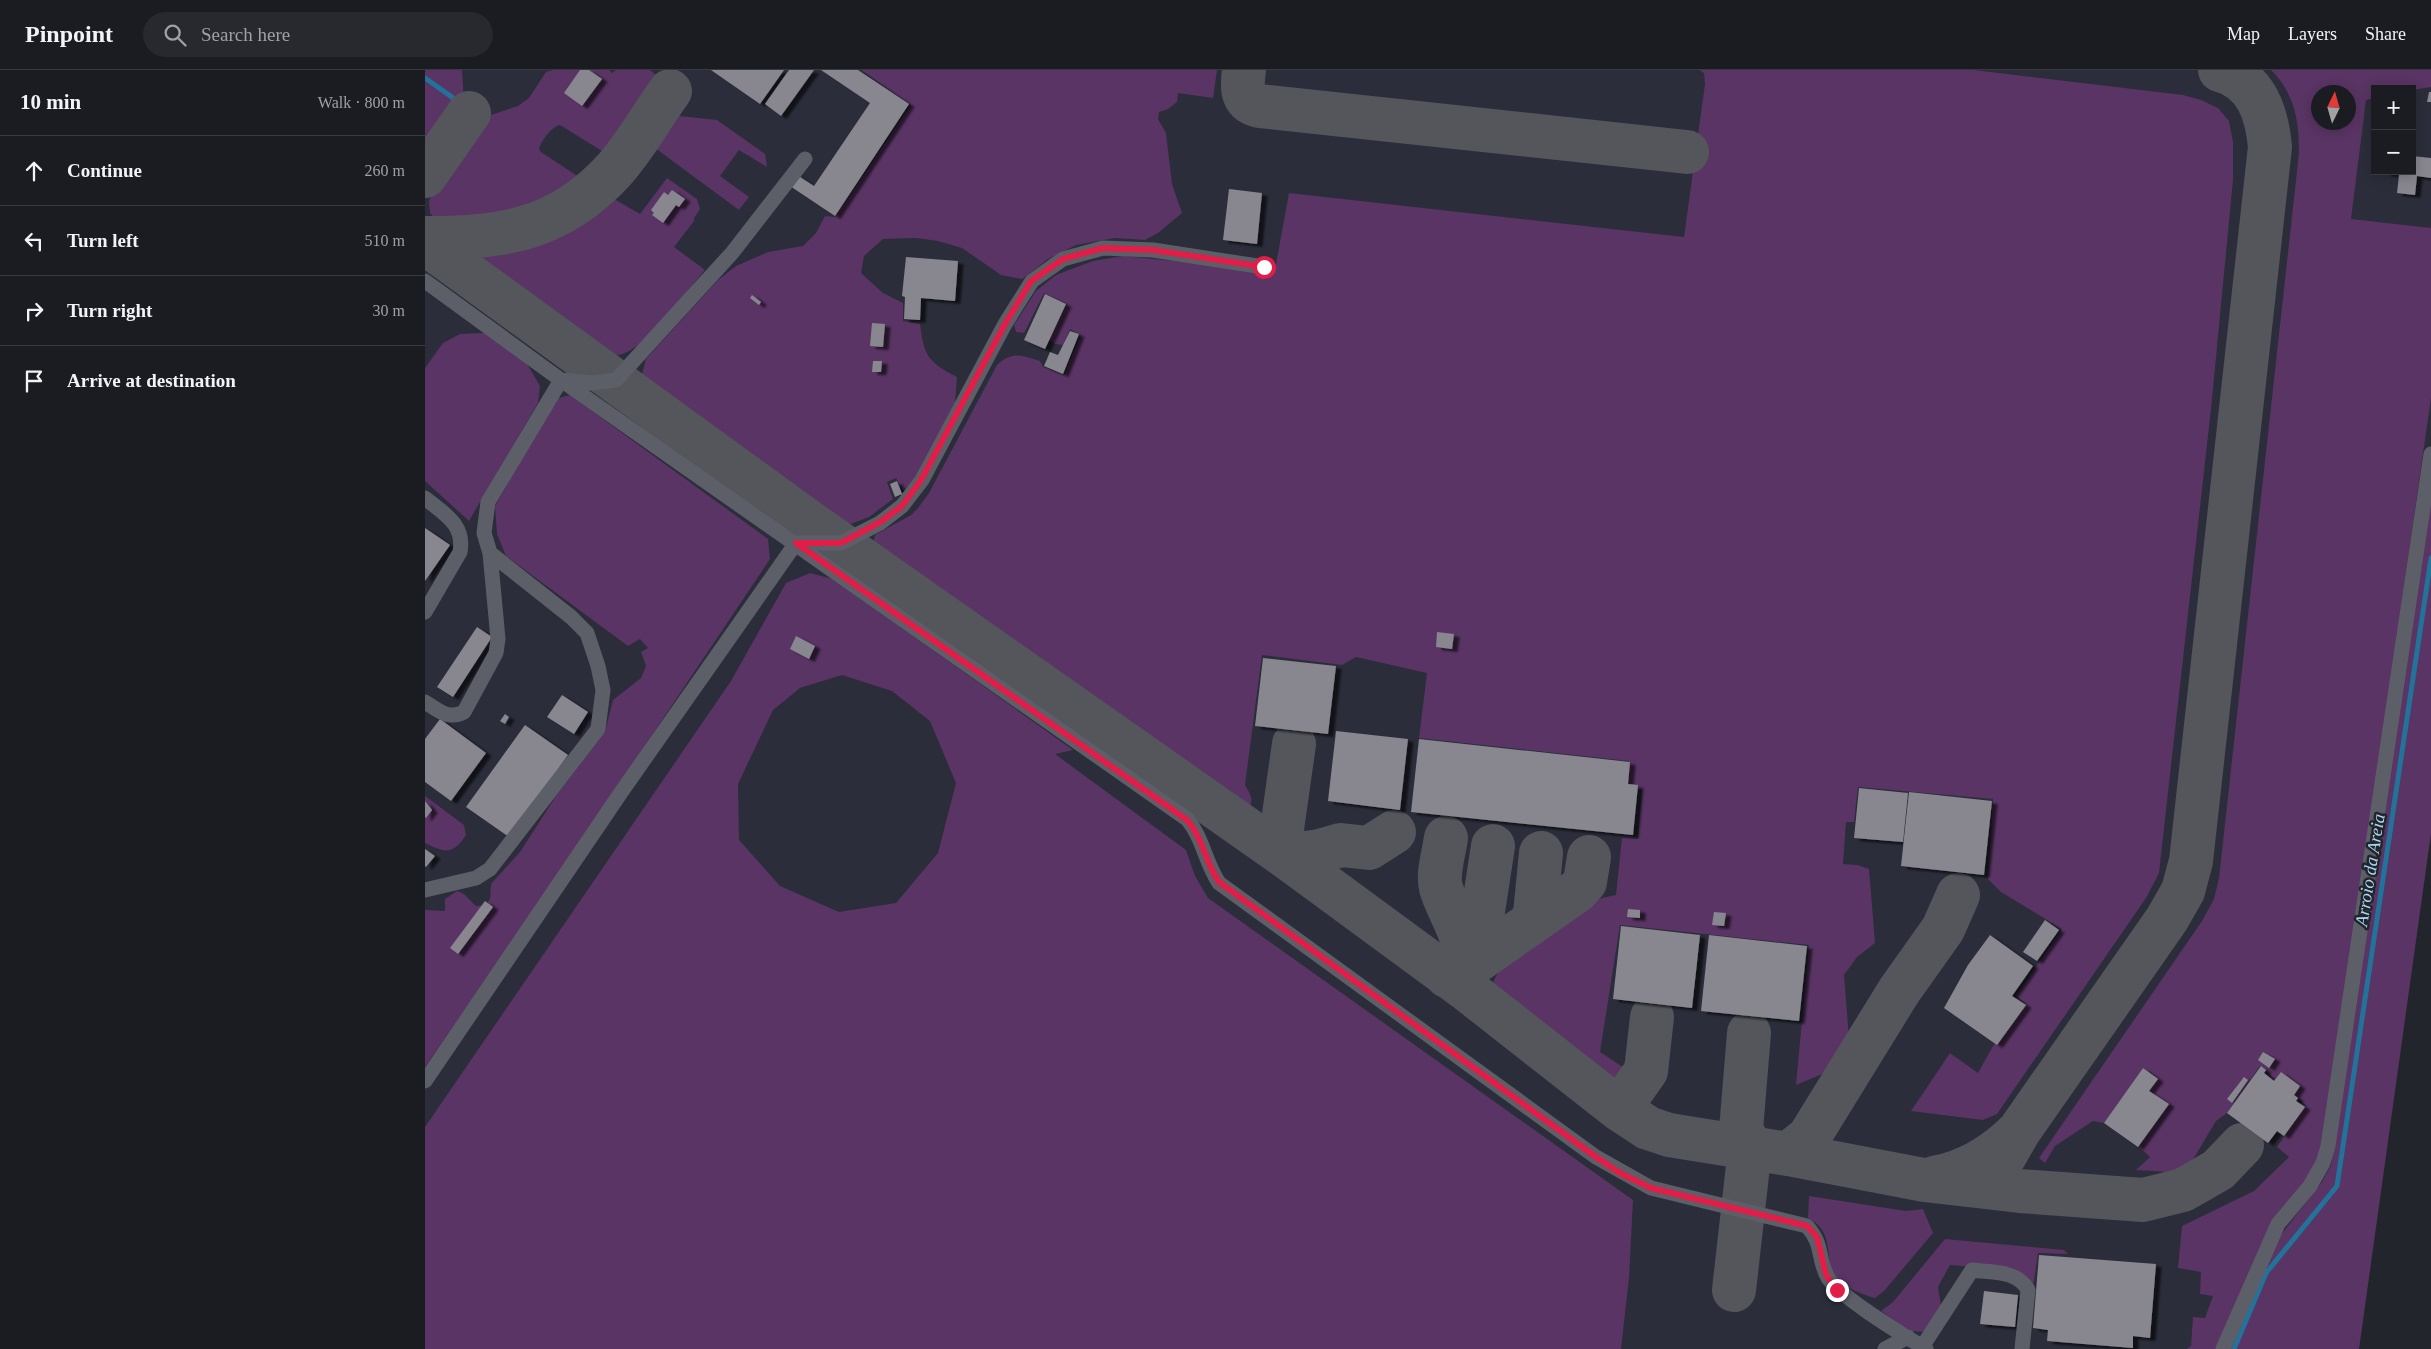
<!DOCTYPE html>
<meta charset="utf-8">
<style>
:root{--surface:#1a1c21;--page:#27292e;--text:#f1f3f6;--muted:#9fa1a5;--line:#383a3f}
body{margin:0;font-family:"Times New Roman",serif;background:var(--page);color:var(--text)}
.controls{position:absolute;right:15px;top:15px;display:grid;overflow:hidden;border-radius:0px;box-shadow:0 2px 12px #0003}
.controls button{width:45px;height:45px;display:grid;place-items:center;padding:0;border:0;border-bottom:1px solid var(--line);background:var(--surface);color:var(--text);font:25px sans-serif}
.compass{position:absolute;left:1886px;top:15px;width:45px;height:45px;border-radius:50%;background:var(--surface);box-shadow:0 2px 12px #0003;rotate:5deg}
.stop{position:absolute;width:15px;height:15px;margin:-11px;border:4px solid #e11d48;border-radius:50%;background:#fff}
.stop.end{background:#e11d48;border-color:#fff;box-shadow:0 1px 5px #0008}
.list{margin:0;padding:0;list-style:none}
h2{display:flex;justify-content:space-between;align-items:center;height:65px;margin:0;padding:0 20px;font-size:21px}
h2 small{font-size:16px;font-weight:400;color:var(--muted)}
.list li{display:grid;grid-template-columns:32px 1fr auto;gap:15px;align-items:center;box-sizing:border-box;height:70px;padding:0 20px;border-top:1px solid var(--line)}
.list b{display:block;font-size:19px;white-space:nowrap}
.list em{font-size:16px;font-style:normal;color:var(--muted)}
.icon{flex:none;width:28px;height:28px;fill:none;stroke:currentColor;stroke-width:2;stroke-linecap:round;stroke-linejoin:round}
.map{position:relative;flex:none;width:2006px;height:1279px;overflow:hidden}
header{display:flex;align-items:center;gap:30px;box-sizing:border-box;height:70px;padding:0 25px;background:var(--surface);border-bottom:1px solid var(--line)}
header strong{font-size:24px}
nav{display:flex;gap:28px;margin-inline-start:auto;font-size:18px}
.search{width:350px;height:45px;background:var(--page);display:flex;align-items:center;gap:12px;box-sizing:border-box;padding:0 18px;border-radius:28px;color:var(--muted);font-size:19px}
main{display:flex}
aside{flex:1;background:var(--surface)}
.map>svg:first-child{display:block}
.built{fill:#2b2d3a;fill-rule:evenodd}
.green{fill:#593464;fill-rule:evenodd}
.lines{fill:none;stroke-linecap:round;stroke-linejoin:round}
.stream{stroke:#237299;stroke-width:5}
.taxiway{stroke:#54565c;stroke-width:44}
.building{fill:#88868f;filter:url(#shadow)}
.minor{stroke:#5d5f68;stroke-width:15}
.route{stroke:#e11d48;stroke-width:6}
.labels{text-anchor:middle;stroke-width:5;stroke-linejoin:round;paint-order:stroke}
.water-label{font-size:18px;font-style:italic;fill:#aad7f2;stroke:#23252c}
</style>
<header>
<strong>Pinpoint</strong>
<div class="search"><svg class="icon" aria-label="search" viewBox="0 0 24 24"><circle cx="10" cy="10" r="6"/><path d="M15 15l6 6"/></svg>Search here</div>
<nav><a>Map</a><a>Layers</a><a>Share</a></nav>
</header>
<main>
<aside>
<h2>10 min<small>Walk · 800 m</small></h2>
<ul class="list">
<li><svg class="icon" aria-label="ahead" viewBox="0 0 24 24"><path d="M12 20V5M6 11l6-6 6 6"/></svg><div><b>Continue</b></div><em>260 m</em></li>
<li><svg class="icon" aria-label="left" viewBox="0 0 24 24"><path d="M17 20v-9H6M10 6l-5 5 5 5"/></svg><div><b>Turn left</b></div><em>510 m</em></li>
<li><svg class="icon" aria-label="right" viewBox="0 0 24 24"><path d="M7 20v-9h11M14 6l5 5-5 5"/></svg><div><b>Turn right</b></div><em>30 m</em></li>
<li><svg class="icon" aria-label="arrive" viewBox="0 0 24 24"><path d="M6 21V4h12l-3 4 3 4H6"/></svg><div><b>Arrive at destination</b></div></li>
</ul>
</aside>
<div class="map">
<svg width="2006" height="1279" viewBox="0 0 2006 1279">
<defs>
<filter id="shadow"><feDropShadow dx="5.5" dy="3" stdDeviation="1" flood-color="#0009"/></filter>
</defs>
<rect width="100%" height="100%" fill="#23252c"/>
<path class="built" d="M0 0H2006V763L1934 1279H0ZM1950 19H1987V101H1950ZM1894 22H1924V52H1894Z"/>
<path class="green" d="M0 0H37L39 35 32 50 0 95Z
M128 0H184L187 3 191 0H225L237 10 185 86 135 55C126 57 117 70 114 79L116 82 163 113 134 133 103 147 62 154 25 157 15 155 5 143 4 131 11 116 60 47 93 36 104 28 121 2Z
M436 0H792L788 28 753 23 752 32 743 39 734 42 733 49 741 63 747 114 757 143 733 163 720 170 690 168 651 175 623 189 597 209 576 205 537 178 513 171 491 168 458 169 439 186 436 203 458 223 478 233V251L495 254C499 286 503 292 532 307L530 333 492 410 478 420 471 408 462 412 468 429 444 447 423 455 410 449 215 312 221 289 293 210 311 196 343 182 378 176 391 163 400 146 410 147 486 35Z
M1274 0H1549L1758 25 1776 30 1793 38 1804 51 1808 72V110L1786 339 1734 803 1721 828 1572 1044 1558 1050 1486 1041 1525 983 1553 1003 1568 976 1601 933 1591 926 1637 859 1576 822 1563 809 1568 729 1433 717 1429 752H1421L1418 794 1432 795 1444 799 1450 873 1432 887 1419 905 1425 981 1402 1002 1371 1015 1384 875 1195 855 1175 982 1204 1001 1190 1018 1185 1017 1066 924C1065 892 1133 843 1162 832 1171 829 1181 827 1191 825L1197 768 1213 769 1217 720 1203 717 1205 699 1204 691 994 668 1002 603 931 587 917 595 837 585 820 715C827 727 830 732 820 743L461 488 447 476 450 465 486 445 493 438 504 423 572 295C587 281 597 285 615 291L618 297 639 305 656 265 645 259 638 275 630 274 624 270 642 234 619 223 599 263 591 262 589 255 611 221 631 205 668 191 698 186 846 200 851 194 864 123 1259 167 1280 14 1279 3Z
M1846 0H2006V17L1987 20 1950 19V28L1941 30 1926 149 2006 158V328L1899 1072 1894 1090 1792 1279H1762L1766 1276 1768 1247 1780 1248 1788 1226 1775 1224 1776 1202 1753 1198 1757 1156 1829 1121 1864 1087 1852 1077 1881 1035 1835 996 1802 1043 1791 1051 1760 1103 1711 1100 1725 1087 1714 1077 1743 1034 1724 1021 1733 1009 1718 998 1679 1053 1668 1051 1630 1076 1620 1093 1614 1088 1777 851 1789 829 1794 808 1874 83C1874 51 1870 24 1846 0ZM1894 22H1924V52H1894Z
M254 46 292 50 340 84 342 97 314 80 295 106 324 127 314 140 230 78Z
M242 108 272 129 275 139 269 148V151L249 177 280 200C260 223 228 269 202 282 190 288 179 286 168 280L49 193 54 176 86 170 134 156 184 126 215 144Z
M0 182 93 249 104 272 0 200Z
M59 263 101 292 115 316 113 333 44 451 0 411V298L18 273 35 264Z
M145 325 343 469 345 489 160 765 0 997V840L20 841V829L32 821 39 824 51 836 61 835 65 829 66 814 95 782 131 726 180 662 188 630 216 608 221 596 216 582 223 578 215 569 203 576 81 486 72 464 70 436 125 338 134 328Z
M2006 430V763L1934 1279H1804L1855 1166 1897 1112 1906 1095Z
M385 503 408 509 648 680 630 684 761 780 770 806 783 828 1208 1130 1204 1208 1196 1279H0V1057L306 611 361 513ZM417 605 467 621 505 651 531 713 513 783 471 833 414 842 355 816 314 770 313 714 348 640 375 618Z
M0 726 39 755 41 765C28 785 20 783 0 773Z
M1384 1126 1481 1141 1498 1139 1508 1163 1459 1221 1450 1228C1439 1225 1420 1218 1412 1209 1397 1194 1413 1163 1383 1148Z
M1520 1169 1639 1180 1643 1184 1613 1183 1608 1217 1600 1205 1586 1200 1525 1195 1513 1217 1516 1236 1503 1261C1482 1265 1472 1252 1456 1241L1468 1232Z"/>
<g class="lines">
<path class="stream" d="M0 8 31 30
M1809 1279 1841 1203 1912 1116 2006 488"/>
<path class="taxiway" d="M819 0C817 16 815 31 834 36L1262 82
M0 106 44 43
M0 168C78 168 135 160 190 99 211 75 227 46 245 21
M0 173 387 454 860 786 1041 919 1194 1039 1223 1058 1244 1065 1363 1084 1499 1110 1595 1121 1718 1130 1758 1120 1793 1100 1817 1075
M869 674 857 759 860 786 895 781 916 775 944 778 969 762
M1021 768C1019 783 1012 804 1016 818 1024 846 1048 872 1036 902L1022 906
M1105 853 1110 844 1116 783
M1044 897 1053 874 1068 776
M1036 902 1152 821 1160 812 1164 787
M1194 1039 1221 1001 1227 947
M1594 1061 1742 849 1758 821 1766 791 1845 77C1842 44 1832 10 1795 0
M1363 1084 1384 1067 1474 921 1518 859 1533 825
M1324 1087 1332 1080 1324 1074 1316 1060 1324 963
M1509 1108C1543 1102 1570 1085 1594 1061L1579 1087
M1309 1220 1324 1087 1316 1076"/>
</g>
<path class="building" d="M155 0H164L177 9 157 36 139 23Z
M286 0H359L335 34Z
M364 0H389L356 46 340 34Z
M396 0H433L484 34 410 146 365 116 372 105 389 116 445 33Z
M2004 22H2006V32H2002Z
M1987 86 2006 88V108L1992 106 1990 125 1972 123 1974 105 1960 103 1961 101H1987Z
M804 119 837 123 832 174 798 170Z
M247 120 260 129 254 137 251 135 238 153 227 145 229 143 226 140 239 122 243 125Z
M481 187 533 191 530 231 496 228 495 250 479 249 480 227 477 226Z
M620 224 641 234 620 279 599 270Z
M327 225 336 232 334 235 325 228Z
M447 253 460 254 458 277 445 276Z
M645 261 654 264 638 304 619 296 625 282 633 285Z
M448 291H457L456 302H447Z
M472 411 477 424 470 427 465 414Z
M0 458 25 475 0 511Z
M52 557 67 567 28 627 12 617Z
M1012 562 1029 564 1027 579 1011 577Z
M371 566 390 576 384 589 365 579Z
M838 588 911 596 903 664 830 656Z
M137 625 163 642 149 664 122 647Z
M80 644 84 647 80 654 75 651Z
M15 649 61 683 26 731 0 712V669Z
M100 655 143 685 84 767 41 737Z
M911 661 983 669 975 740 903 731Z
M994 669 1205 692 1203 714 1213 715 1208 765 986 742Z
M1434 718 1483 723 1478 772 1429 768Z
M1484 722 1567 731 1559 805 1476 796Z
M0 731 7 740 1 748 0 747Z
M0 779 10 786 1 797 0 796Z
M60 831 68 837 33 884 25 878Z
M1203 839 1215 840V848L1202 847Z
M1289 842 1301 843 1299 856 1287 855Z
M1620 850 1634 860 1612 891 1598 882Z
M1196 856 1275 865 1267 938 1188 929Z
M1284 865 1382 876 1374 951 1276 941Z
M1565 865 1608 896 1587 926 1601 935 1572 975 1519 938 1543 895Z
M1838 982 1850 989 1844 998 1833 990Z
M1836 996 1841 1000 1839 1003 1849 1011 1856 1002 1875 1016 1869 1025 1873 1028 1871 1031 1880 1037 1859 1066 1852 1061 1843 1073 1802 1043Z
M1718 998 1733 1009 1724 1021 1744 1034 1713 1077 1679 1053Z
M1819 1007 1823 1010 1807 1033 1802 1029Z
M1614 1185 1731 1194 1725 1268 1708 1266V1278L1622 1271 1623 1260 1608 1258Z
M1559 1221 1593 1225 1590 1257 1555 1254Z"/>
<g class="lines">
<path class="minor" d="M0 211 136 310 762 749C778 768 780 792 794 813L1171 1087 1226 1118 1382 1156C1399 1176 1392 1186 1402 1206 1411 1225 1480 1266 1501 1279
M0 428C19 444 40 454 35 482L0 542
M0 632C14 641 23 650 39 642L71 583 73 569 65 483 59 463 63 432 136 310 167 313 191 310 307 183 380 89
M0 820 51 808 65 799 173 659 178 620 173 596 162 563 146 547 65 483
M0 1011 197 721 371 473H416L455 453 477 436 497 410 580 254 607 211 638 189 678 178 728 180 839 197
M1497 1277 1547 1200C1568 1203 1592 1200 1603 1220L1597 1279
M1460 1279 1483 1267
M1798 1279 1853 1154 1885 1116 1898 1093 1903 1076 2006 384"/>
</g>
<g class="lines">
<path class="route" d="M839 197 728 180 678 178 638 189 606 211 580 254 496 410 477 436 455 452 416 473H371L762 750C778 768 780 792 794 812L1171 1087 1195 1103 1226 1118 1382 1156 1392 1167 1401 1205 1412 1220"/>
</g>
<g class="labels">
<g class="water-label">
<text transform="translate(1945 800) rotate(-81)" y="6">Arroio da Areia</text>
</g>
</g>
</svg>
<div class="controls">
<button>+</button>
<button>−</button>
</div>
<svg class="compass" viewBox="-18 -18 36 36"><path d="M0-13l5 13h-10z" fill="#e53935"/><path d="M0 13l5-13h-10z" fill="#9fa1a5"/></svg>
<div class="stop" style="left:839px;top:197px"></div>
<div class="stop end" style="left:1412px;top:1220px"></div>
</div>
</main>
